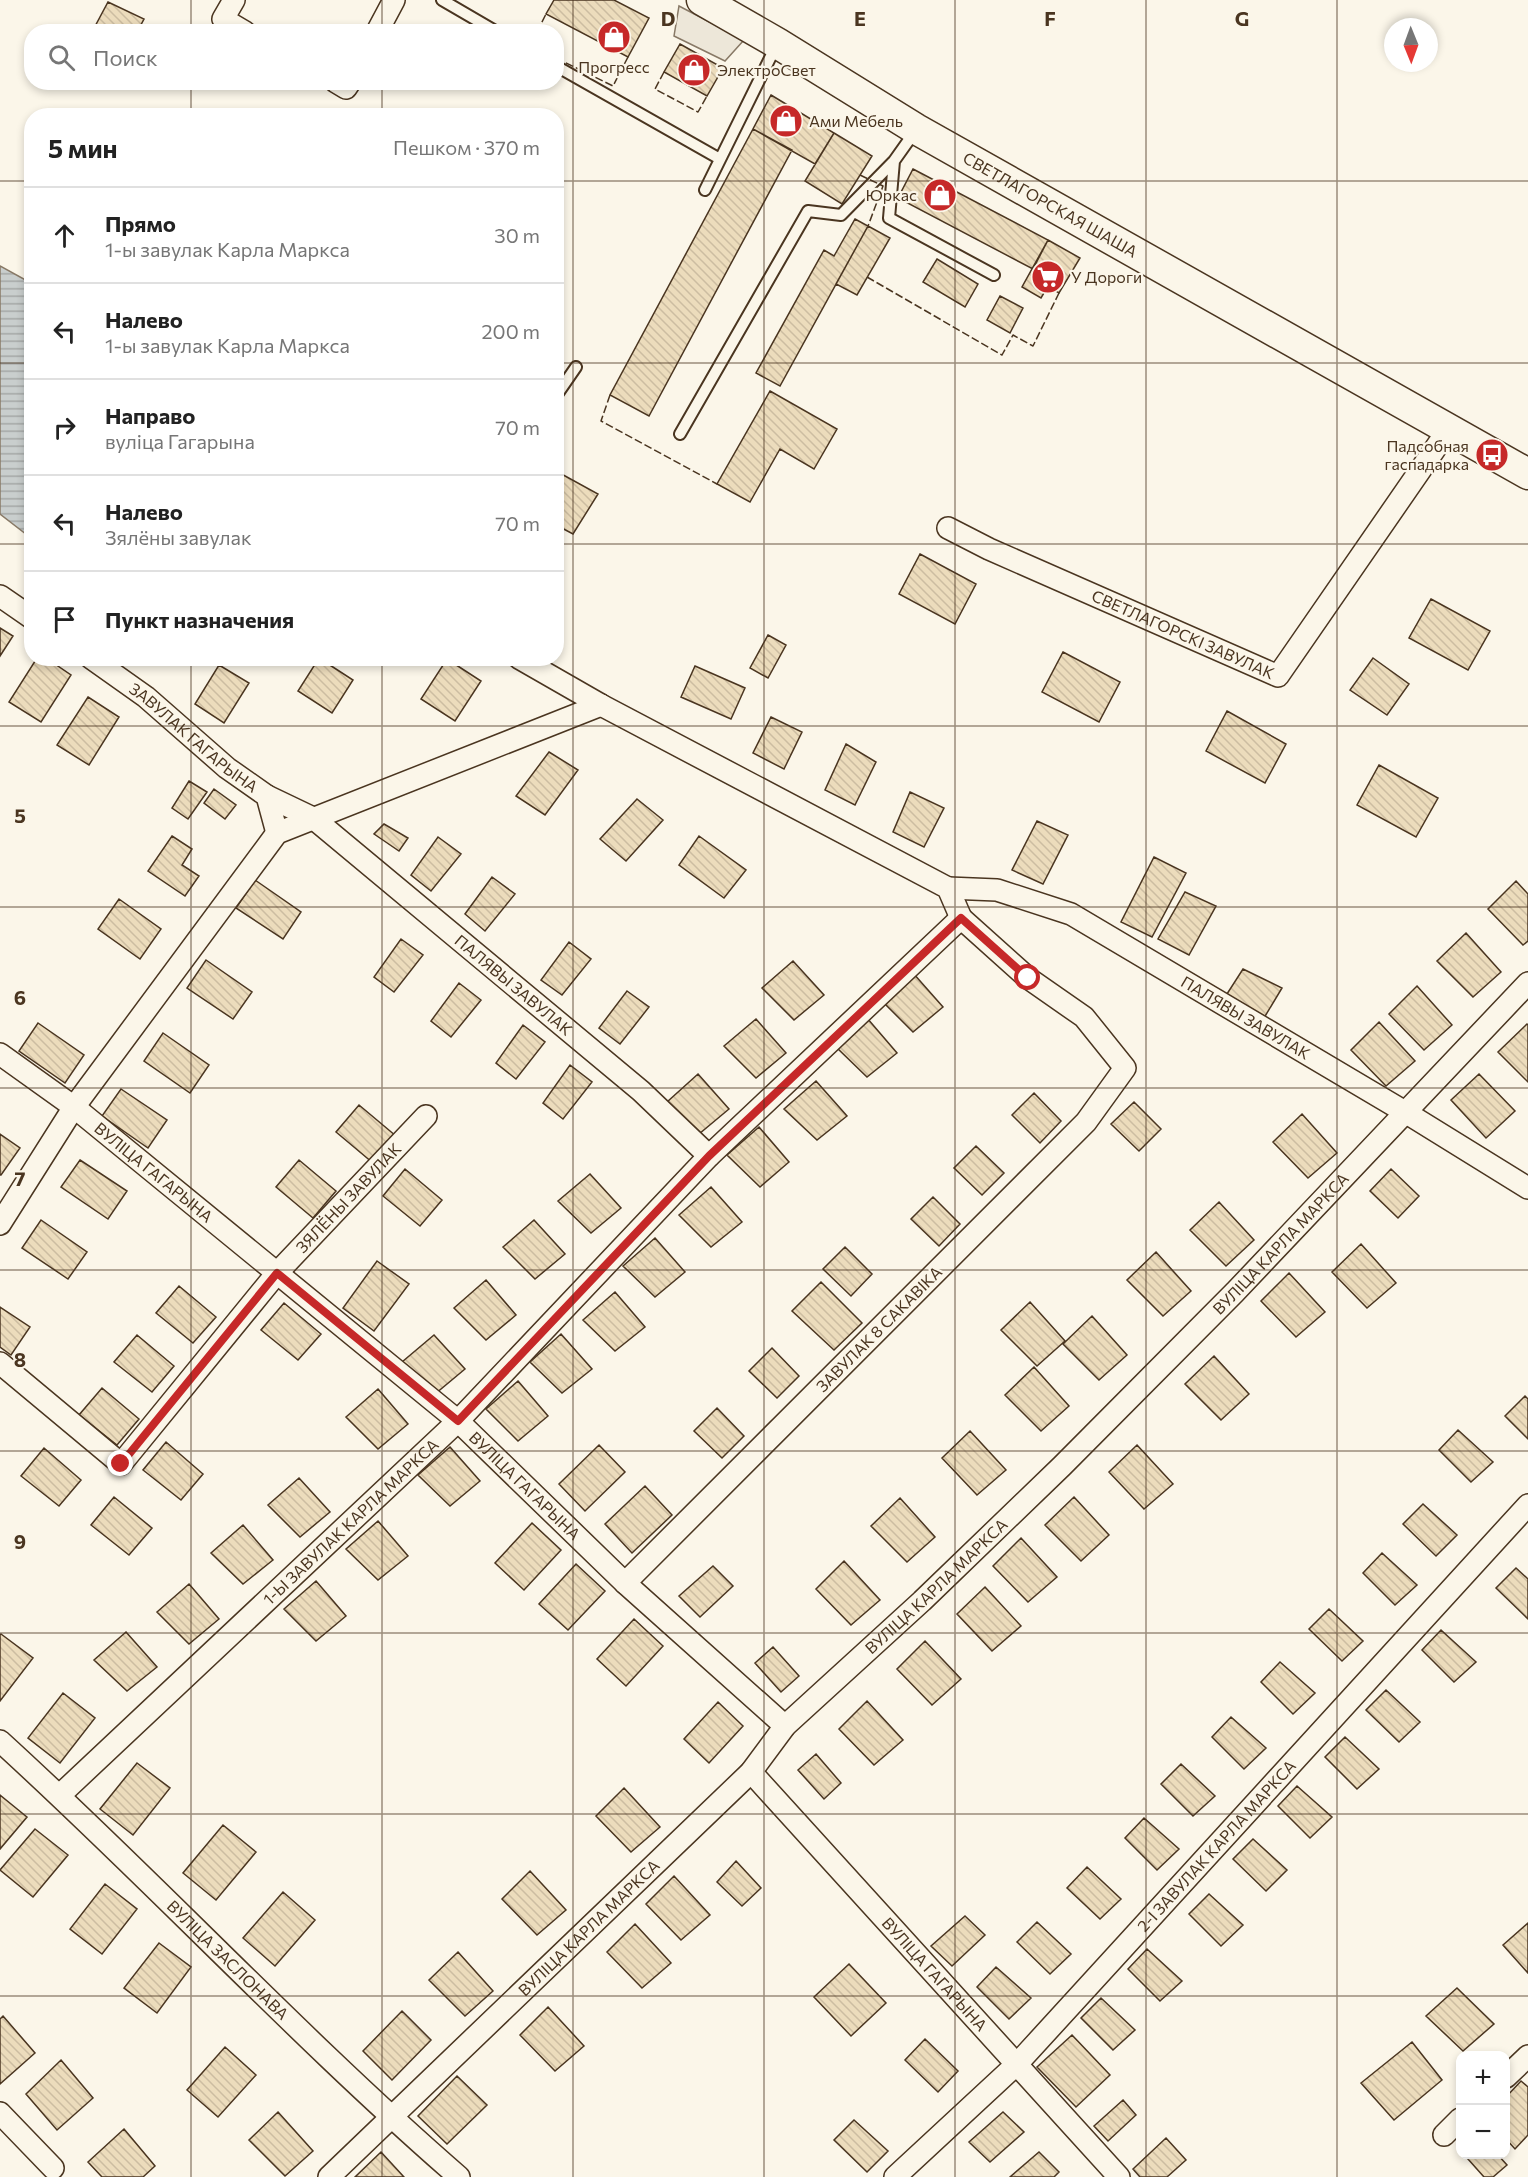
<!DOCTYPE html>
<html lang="ru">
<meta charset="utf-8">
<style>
:root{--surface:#fff;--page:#f2f2f2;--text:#222;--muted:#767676;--line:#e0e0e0}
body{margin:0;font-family:Commissioner,sans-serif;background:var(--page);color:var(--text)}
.controls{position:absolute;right:18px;bottom:18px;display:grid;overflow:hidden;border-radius:12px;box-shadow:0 3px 9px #0003}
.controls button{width:54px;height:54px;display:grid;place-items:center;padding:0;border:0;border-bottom:2px solid var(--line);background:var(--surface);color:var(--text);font:30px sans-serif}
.compass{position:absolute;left:1384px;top:18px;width:54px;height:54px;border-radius:50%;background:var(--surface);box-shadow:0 3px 9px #0003;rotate:179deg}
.stop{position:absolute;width:18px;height:18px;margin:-14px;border:4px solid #c62828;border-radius:50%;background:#fff}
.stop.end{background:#c62828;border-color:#fff;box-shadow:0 2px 6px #0008}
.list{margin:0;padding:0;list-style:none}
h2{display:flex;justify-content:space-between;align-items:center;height:78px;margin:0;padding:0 24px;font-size:26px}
h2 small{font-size:20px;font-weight:400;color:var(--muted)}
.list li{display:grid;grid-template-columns:39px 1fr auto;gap:18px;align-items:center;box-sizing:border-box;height:96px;padding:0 24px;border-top:2px solid var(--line)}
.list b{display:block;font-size:22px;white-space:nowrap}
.list p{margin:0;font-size:20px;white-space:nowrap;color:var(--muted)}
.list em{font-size:20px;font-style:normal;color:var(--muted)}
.icon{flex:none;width:33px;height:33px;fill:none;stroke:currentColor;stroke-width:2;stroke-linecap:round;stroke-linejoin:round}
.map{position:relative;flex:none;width:1528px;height:2177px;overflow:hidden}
.search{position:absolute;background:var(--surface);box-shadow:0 3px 9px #0003;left:24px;top:24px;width:540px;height:66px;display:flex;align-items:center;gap:15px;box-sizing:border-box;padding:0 21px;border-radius:24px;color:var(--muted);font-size:22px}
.panel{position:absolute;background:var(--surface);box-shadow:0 3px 9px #0003;left:24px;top:108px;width:540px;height:558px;border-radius:24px}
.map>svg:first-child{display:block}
.parking{fill:#ede7d9;stroke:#887966;stroke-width:1.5}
.water{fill:url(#water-rules);stroke:#887966;stroke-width:1.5}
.building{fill:url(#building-back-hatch);stroke:#4a3520;stroke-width:1.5}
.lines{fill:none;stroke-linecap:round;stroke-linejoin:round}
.service-casing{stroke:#4a3520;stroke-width:14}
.minor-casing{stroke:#4a3520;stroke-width:24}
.secondary-casing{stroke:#4a3520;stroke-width:33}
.service{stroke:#fbf6e9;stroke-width:10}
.minor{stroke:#fbf6e9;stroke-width:21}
.secondary{stroke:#fbf6e9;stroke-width:30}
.fence{stroke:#4a3520;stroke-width:1.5;stroke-dasharray:8 3;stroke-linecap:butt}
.route{stroke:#c62828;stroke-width:8}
.grid{fill:none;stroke:#4a3520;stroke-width:1.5;stroke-opacity:0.55}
.labels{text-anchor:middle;stroke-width:4.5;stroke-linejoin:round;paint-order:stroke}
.poi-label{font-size:16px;fill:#4a3520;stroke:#fbf6e9;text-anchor:start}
.street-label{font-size:16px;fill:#4a3520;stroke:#fbf6e9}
.grid-label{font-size:20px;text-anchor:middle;font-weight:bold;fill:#4a3520;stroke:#fbf6e9;stroke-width:4.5;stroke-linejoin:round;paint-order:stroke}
</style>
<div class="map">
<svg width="1528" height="2177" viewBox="0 0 1528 2177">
<defs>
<pattern id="water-rules" width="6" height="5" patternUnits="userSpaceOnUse" patternTransform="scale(1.5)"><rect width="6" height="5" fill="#c9cecd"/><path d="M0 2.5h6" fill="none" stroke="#a5a8a6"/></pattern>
<pattern id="building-back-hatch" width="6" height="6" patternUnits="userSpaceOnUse" patternTransform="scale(1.5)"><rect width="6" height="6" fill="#ecdcbc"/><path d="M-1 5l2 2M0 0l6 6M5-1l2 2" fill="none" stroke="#ccbda1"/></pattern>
</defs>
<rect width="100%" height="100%" fill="#fbf6e9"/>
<path class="parking" d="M679 6 744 40 725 61 674 36Z"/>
<path class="water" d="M0 266 31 283V538L0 514Z"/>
<path class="building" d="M554 0H614L649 18 628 57 546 14Z
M108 2 144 19 137 32H92Z
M680 44 723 68 707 96 664 72Z
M771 95 834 133 815 164 753 129Z
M753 129 792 150 649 416 610 395Z
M834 133 872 156 842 204 805 181Z
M913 169 1048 240 1033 269 898 198Z
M855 219 868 226 780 386 756 373 824 250 834 256Z
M868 226 890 238 857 295 836 284Z
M1048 240 1080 258 1059 293 1048 286 1041 298 1022 287Z
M937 259 978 284 965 307 923 282Z
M1000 296 1023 308 1010 333 987 320Z
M770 391 837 429 814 469 780 449 750 502 717 484Z
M556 471 598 494 573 534 556 525Z
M920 554 976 584 955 624 899 594Z
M1431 599 1490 631 1468 670 1409 638Z
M0 628 13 636 0 656Z
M768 635 786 645 768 678 750 668Z
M1063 652 1120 682 1099 722 1042 692Z
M37 658H46L71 675 41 722 9 702Z
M319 658 353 680 332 713 298 691Z
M1373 658 1409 684 1387 715 1350 690Z
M447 659 481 681 455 721 421 699Z
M219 665 249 683 224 723 195 704Z
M695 666 745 688 731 719 681 697Z
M88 697 119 717 89 765 57 745Z
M1227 711 1286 744 1265 783 1206 751Z
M771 717 802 732 784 769 753 753Z
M846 744 876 762 855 805 825 790Z
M549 752 578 770 545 815 516 796Z
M1379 765 1438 798 1416 837 1357 805Z
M189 781 207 792 188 819 172 808Z
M214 789 236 805 225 819 204 803Z
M910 792 944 808 924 847 893 832Z
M637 799 663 820 626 861 600 839Z
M1037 821 1068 835 1043 884 1012 870Z
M384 824 408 838 399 851 374 834Z
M172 836 192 849 182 865 199 876 185 896 148 871Z
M699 836 746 870 724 898 679 865Z
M438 837 461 854 431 891 411 875Z
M1154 857 1186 873 1152 937 1121 922Z
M492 877 515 894 485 931 465 914Z
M255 880 301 912 283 939 236 908Z
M1516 881 1528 894V941L1523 945 1488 909Z
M1185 892 1216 906 1189 955 1158 939Z
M119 899 161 929 140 959 98 929Z
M1466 933 1501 972 1473 997 1437 961Z
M401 939 423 955 394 992 374 977Z
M569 942 591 959 562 995 541 980Z
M206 960 252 992 233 1019 187 988Z
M793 961 824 995 794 1020 762 988Z
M1243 969 1282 988 1264 1018 1225 997Z
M913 973 943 1007 913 1032 881 1000Z
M459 983 481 1000 451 1037 431 1021Z
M1417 986 1452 1025 1424 1050 1389 1014Z
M627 991 649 1007 620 1044 599 1028Z
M867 1018 897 1053 867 1077 835 1046Z
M756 1019 786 1053 756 1078 724 1046Z
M1379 1022 1415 1061 1386 1086 1351 1050Z
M38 1023 84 1055 65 1083 19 1051Z
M1527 1024 1528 1025V1082L1498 1052Z
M523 1025 545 1042 516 1079 496 1063Z
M163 1033 209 1065 190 1093 144 1061Z
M570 1065 592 1082 563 1119 543 1103Z
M698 1074 729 1109 699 1134 667 1102Z
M1479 1074 1515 1111 1486 1138 1451 1100Z
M816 1081 847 1116 817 1140 784 1109Z
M121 1089 167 1120 148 1148 102 1116Z
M1034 1093 1061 1121 1040 1143 1012 1115Z
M1134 1102 1161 1129 1139 1151 1111 1124Z
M359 1105 396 1136 373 1163 336 1132Z
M1302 1114 1337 1153 1308 1178 1273 1142Z
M759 1127 789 1162 760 1187 727 1155Z
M0 1134 20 1148 1 1175H0Z
M976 1146 1004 1173 982 1195 954 1168Z
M80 1160 127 1191 108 1219 61 1187Z
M299 1160 336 1191 313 1218 276 1187Z
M405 1169 442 1200 420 1226 383 1196Z
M1391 1169 1419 1196 1398 1218 1370 1191Z
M590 1174 621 1208 591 1233 558 1201Z
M711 1187 742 1222 711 1247 679 1215Z
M933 1197 960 1224 939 1246 911 1219Z
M1219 1202 1254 1240 1226 1266 1190 1230Z
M41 1220 87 1252 68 1279 22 1248Z
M534 1220 565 1254 535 1279 503 1247Z
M655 1238 685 1272 655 1297 623 1266Z
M1361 1244 1396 1283 1367 1308 1332 1272Z
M845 1247 872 1274 851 1296 823 1269Z
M1156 1252 1191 1291 1163 1316 1127 1280Z
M377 1261 409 1284 374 1331 343 1308Z
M1289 1273 1325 1312 1296 1337 1261 1301Z
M486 1280 516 1315 486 1340 454 1308Z
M821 1282 862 1323 834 1350 792 1311Z
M179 1286 216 1317 193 1343 156 1313Z
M615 1292 645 1327 615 1351 583 1320Z
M1030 1302 1065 1341 1037 1366 1001 1330Z
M284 1303 321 1334 298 1360 261 1330Z
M0 1307 30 1327 11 1355 0 1347Z
M1092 1316 1127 1355 1099 1380 1063 1344Z
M561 1334 592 1369 562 1393 530 1362Z
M137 1335 174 1366 152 1392 114 1362Z
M434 1335 465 1369 435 1394 402 1362Z
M772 1348 799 1376 777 1398 749 1371Z
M1214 1356 1249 1394 1221 1420 1185 1384Z
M1034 1367 1069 1406 1041 1431 1005 1395Z
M518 1381 548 1416 518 1441 486 1409Z
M102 1388 139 1419 117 1445 79 1415Z
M378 1389 408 1424 378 1449 346 1417Z
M1525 1396 1528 1399V1439L1505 1416Z
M717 1408 744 1436 722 1458 694 1431Z
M1458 1430 1493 1462 1471 1482 1439 1450Z
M970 1431 1006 1470 977 1495 942 1458Z
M166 1442 203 1474 181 1500 143 1470Z
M599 1445 625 1472 585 1511 559 1484Z
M1137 1445 1173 1484 1144 1509 1109 1472Z
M450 1447 480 1481 450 1506 418 1475Z
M44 1448 81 1480 59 1506 21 1476Z
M299 1478 330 1512 300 1537 268 1505Z
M645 1486 672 1515 632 1553 605 1524Z
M114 1497 152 1528 129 1555 91 1525Z
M1074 1497 1109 1535 1081 1561 1045 1525Z
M900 1498 935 1537 907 1562 871 1526Z
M1423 1504 1457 1535 1436 1556 1403 1524Z
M378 1521 408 1556 378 1580 346 1549Z
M532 1523 561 1550 524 1590 495 1563Z
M243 1525 273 1560 243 1584 211 1553Z
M1021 1538 1057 1577 1028 1602 993 1566Z
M1382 1553 1417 1585 1395 1605 1363 1573Z
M844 1561 880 1600 851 1625 816 1589Z
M576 1564 605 1591 568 1630 539 1604Z
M713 1566 733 1586 700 1617 679 1596Z
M1516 1568 1528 1579V1619L1496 1588Z
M316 1581 346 1616 316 1641 284 1609Z
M189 1584 219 1619 189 1644 157 1612Z
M985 1587 1021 1626 992 1651 957 1614Z
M1329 1609 1363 1641 1342 1661 1309 1629Z
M634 1619 663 1646 626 1686 597 1659Z
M1441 1630 1476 1662 1454 1682 1422 1650Z
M126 1632 157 1667 127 1691 94 1660Z
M1 1634 33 1658 0 1701V1635Z
M925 1641 961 1679 932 1705 897 1669Z
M773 1647 799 1676 781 1692 755 1663Z
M1280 1662 1315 1693 1293 1714 1261 1682Z
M1386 1690 1420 1722 1399 1742 1366 1710Z
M63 1693 95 1718 60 1763 28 1738Z
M867 1701 903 1740 874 1765 839 1729Z
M718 1702 743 1726 709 1763 684 1739Z
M1231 1717 1266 1748 1244 1769 1212 1737Z
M1345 1737 1379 1769 1357 1789 1325 1757Z
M816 1754 841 1783 824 1799 798 1770Z
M137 1763 170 1788 133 1835 100 1809Z
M1181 1764 1215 1796 1193 1816 1161 1784Z
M1297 1786 1332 1817 1310 1838 1278 1806Z
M624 1788 660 1827 631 1852 596 1816Z
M0 1795 27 1817 0 1849Z
M1144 1818 1179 1849 1157 1870 1125 1838Z
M223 1825 256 1852 216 1900 183 1873Z
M35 1829 68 1855 33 1897 0 1870Z
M1253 1839 1287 1870 1266 1891 1233 1859Z
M736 1861 761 1888 742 1906 717 1882Z
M1087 1867 1121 1899 1100 1919 1067 1888Z
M530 1871 566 1910 537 1935 502 1899Z
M674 1876 710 1915 681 1940 646 1904Z
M105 1884 137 1909 102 1954 70 1929Z
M283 1892 315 1920 275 1966 243 1938Z
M1209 1894 1243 1925 1221 1946 1189 1914Z
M965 1916 985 1935 952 1966 931 1946Z
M1037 1922 1071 1954 1050 1974 1017 1942Z
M1528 1923V1973L1503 1945Z
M635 1924 671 1963 642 1988 607 1952Z
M159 1943 191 1967 157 2013 124 1988Z
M1147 1949 1182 1981 1160 2001 1128 1969Z
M458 1952 493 1991 465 2016 429 1980Z
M849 1964 886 2003 851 2036 814 1997Z
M996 1967 1031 1998 1009 2019 977 1987Z
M1457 1988 1494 2024 1463 2051 1426 2016Z
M1101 1998 1135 2030 1113 2050 1081 2018Z
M548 2007 584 2046 555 2071 520 2035Z
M402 2011 431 2040 392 2080 363 2051Z
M3 2016 35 2053 0 2084V2019Z
M1072 2035 1110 2075 1076 2107 1037 2067Z
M925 2039 958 2071 938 2092 905 2060Z
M1412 2042 1442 2080 1394 2120 1361 2083Z
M225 2047 256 2075 218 2117 187 2090Z
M61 2060 93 2098 57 2130 26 2094Z
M457 2076 487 2105 447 2144 418 2116Z
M1521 2081 1528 2087V2135L1515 2149 1506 2139V2097Z
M1123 2100 1136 2115 1108 2141 1094 2126Z
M278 2112 313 2151 285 2176 249 2140Z
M1003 2112 1024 2132 990 2162 969 2142Z
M854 2120 888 2151 867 2172 834 2140Z
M124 2129 155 2166 143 2177H102L88 2162Z
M1166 2138 1186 2160 1167 2177H1140L1133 2169Z
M381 2152 404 2177H355Z
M1039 2152 1059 2172 1054 2177H1010Z
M1473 2154H1497L1507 2165 1493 2177H1484L1468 2159Z"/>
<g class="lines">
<defs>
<path id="service" d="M442 0 497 32
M556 66 720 159
M894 161 889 218 994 275
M705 190 776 46
M556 396 576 367
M680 434 808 211 841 215 894 161 916 130"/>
<g id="minor">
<path d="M234 0 223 19 245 32"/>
<path d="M377 32 394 0"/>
<path d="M336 82 346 88 350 82"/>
<path id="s1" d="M948 528 989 549 1278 676 1448 430"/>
<path d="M0 596 32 618"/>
<path id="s2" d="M91 658 146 697 227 768 267 796 277 833"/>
<path d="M519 658 601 705 948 888 961 918"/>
<path id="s3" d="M267 796 313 818 641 1091 709 1156"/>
<path id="s4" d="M948 888 997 890 1071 914 1405 1112 1528 1188"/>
<path id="s5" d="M0 1054 74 1107 458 1421 625 1583 785 1726"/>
<path d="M0 1224 74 1107 277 833 601 705"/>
<path id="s6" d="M0 1363 121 1464 277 1273 426 1116"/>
<path id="s7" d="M0 1741C156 1883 300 2039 459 2177"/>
<path id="s8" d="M751 1772 1119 2177"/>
<path id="s9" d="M60 1795 458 1421 709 1156 961 918 1028 978 1084 1017 1125 1068 1086 1122 625 1583"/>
<path d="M1506 2077 1528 2056"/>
<path d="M0 2113 53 2168"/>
<path d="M1444 2135 1460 2119"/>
<path id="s10" d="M329 2177 751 1772 785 1726 922 1601 1062 1466 1235 1292 1528 983"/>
<path id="s11" d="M895 2177 1018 2063 1528 1505"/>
</g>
<g id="secondary">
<path id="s12" d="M702 0 777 43 916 129 1528 474"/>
</g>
</defs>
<use href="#service" class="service-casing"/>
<use href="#minor" class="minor-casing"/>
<use href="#secondary" class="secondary-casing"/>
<use href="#service" class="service"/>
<use href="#minor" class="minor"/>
<use href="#secondary" class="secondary"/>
<path class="fence" d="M537 32 546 14
M556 58 613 86 628 57
M664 72 655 89 698 112 707 96
M860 175 883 186 868 226
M867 277 1002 355 1013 335 1033 346 1059 293
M610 395 601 421 717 484"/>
</g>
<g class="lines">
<path class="route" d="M121 1464 277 1273 458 1421 709 1156 961 918 1028 978"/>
</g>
<path class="grid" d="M191 0V32M382 0V32M573 0V2177M764 0V2177M955 0V2177M1146 0V2177M1337 0V2177M191 82V116M382 82V116M0 181H32M556 181H1528M0 363H32M556 363H1528M0 544H32M556 544H1528M191 658V2177M382 658V2177M0 726H1528M0 907H1528M0 1088H1528M0 1270H1528M0 1451H1528M0 1633H1528M0 1814H1528M0 1996H1528"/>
<defs>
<symbol id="shop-disc" viewBox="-11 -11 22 22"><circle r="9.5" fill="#c62828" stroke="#fbf6e9"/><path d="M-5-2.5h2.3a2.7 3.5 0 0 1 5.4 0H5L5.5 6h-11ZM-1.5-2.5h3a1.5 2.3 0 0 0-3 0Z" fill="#fff"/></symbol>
<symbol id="supermarket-disc" viewBox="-11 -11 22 22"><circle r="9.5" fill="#c62828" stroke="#fbf6e9"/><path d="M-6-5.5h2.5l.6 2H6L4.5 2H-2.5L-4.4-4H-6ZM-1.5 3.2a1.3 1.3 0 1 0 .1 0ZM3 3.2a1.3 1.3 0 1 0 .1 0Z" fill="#fff"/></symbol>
<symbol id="bus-disc" viewBox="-11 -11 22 22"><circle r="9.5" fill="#c62828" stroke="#fbf6e9"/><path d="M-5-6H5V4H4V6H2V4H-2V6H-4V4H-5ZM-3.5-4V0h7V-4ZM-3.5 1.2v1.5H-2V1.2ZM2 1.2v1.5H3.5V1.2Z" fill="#fff"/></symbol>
</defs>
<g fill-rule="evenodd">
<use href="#shop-disc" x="595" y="18" width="38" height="38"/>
<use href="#shop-disc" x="675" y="51" width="38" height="38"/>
<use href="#shop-disc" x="767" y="102" width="38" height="38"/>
<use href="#shop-disc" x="921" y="176" width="38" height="38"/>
<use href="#supermarket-disc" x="1029" y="258" width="38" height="38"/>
<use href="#bus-disc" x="1473" y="436" width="38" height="38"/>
</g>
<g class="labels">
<g class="poi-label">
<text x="614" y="73" text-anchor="middle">Прогресс</text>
<text x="717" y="76">ЭлектроСвет</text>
<text x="809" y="127">Ами Мебель</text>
<text x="917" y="201" text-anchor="end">Юркас</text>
<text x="1071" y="283">У Дороги</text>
<text x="1469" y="452" text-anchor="end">Падсобная<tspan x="1469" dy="18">гаспадарка</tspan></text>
</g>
<g class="street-label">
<text dy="6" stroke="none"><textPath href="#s12" startOffset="404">СВЕТЛАГОРСКАЯ ШАША</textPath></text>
<text dy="6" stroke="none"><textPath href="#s1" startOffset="258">СВЕТЛАГОРСКІ ЗАВУЛАК</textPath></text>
<text dy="6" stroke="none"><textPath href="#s2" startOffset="130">ЗАВУЛАК ГАГАРЫНА</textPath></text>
<text dy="6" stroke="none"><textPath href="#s3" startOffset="312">ПАЛЯВЫ ЗАВУЛАК</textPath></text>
<text dy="6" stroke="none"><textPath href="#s4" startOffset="330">ПАЛЯВЫ ЗАВУЛАК</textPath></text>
<text dy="6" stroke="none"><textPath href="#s5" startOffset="194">ВУЛІЦА ГАГАРЫНА</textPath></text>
<text dy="6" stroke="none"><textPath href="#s6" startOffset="508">ЗЯЛЁНЫ ЗАВУЛАК</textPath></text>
<text dy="6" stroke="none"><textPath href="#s10" startOffset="1334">ВУЛІЦА КАРЛА МАРКСА</textPath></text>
<text transform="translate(879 1329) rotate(-45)" y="6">ЗАВУЛАК 8 САКАВІКА</text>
<text dy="6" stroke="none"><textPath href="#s5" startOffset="680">ВУЛІЦА ГАГАРЫНА</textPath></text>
<text dy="6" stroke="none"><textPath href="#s9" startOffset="399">1-Ы ЗАВУЛАК КАРЛА МАРКСА</textPath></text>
<text dy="6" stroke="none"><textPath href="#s10" startOffset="848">ВУЛІЦА КАРЛА МАРКСА</textPath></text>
<text dy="6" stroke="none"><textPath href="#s11" startOffset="462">2-І ЗАВУЛАК КАРЛА МАРКСА</textPath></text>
<text dy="6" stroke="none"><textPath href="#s10" startOffset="360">ВУЛІЦА КАРЛА МАРКСА</textPath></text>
<text dy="6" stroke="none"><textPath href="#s7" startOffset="316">ВУЛІЦА ЗАСЛОНАВА</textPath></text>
<text dy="6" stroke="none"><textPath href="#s8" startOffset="273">ВУЛІЦА ГАГАРЫНА</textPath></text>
</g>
</g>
<g class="grid-label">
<text x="668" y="26">D</text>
<text x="860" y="26">E</text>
<text x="1050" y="26">F</text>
<text x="1242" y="26">G</text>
<text x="20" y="823">5</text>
<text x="20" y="1005">6</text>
<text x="20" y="1186">7</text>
<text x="20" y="1367">8</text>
<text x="20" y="1549">9</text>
</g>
</svg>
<div class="controls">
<button>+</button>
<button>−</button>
</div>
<svg class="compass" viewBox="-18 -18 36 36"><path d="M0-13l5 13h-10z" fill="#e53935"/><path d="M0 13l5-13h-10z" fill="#767676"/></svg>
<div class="stop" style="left:1028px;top:978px"></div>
<div class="stop end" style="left:121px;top:1464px"></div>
<div class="search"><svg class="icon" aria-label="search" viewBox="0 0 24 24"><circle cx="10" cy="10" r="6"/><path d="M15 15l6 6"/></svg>Поиск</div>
<section class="panel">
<h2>5 мин<small>Пешком · 370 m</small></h2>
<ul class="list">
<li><svg class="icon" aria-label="ahead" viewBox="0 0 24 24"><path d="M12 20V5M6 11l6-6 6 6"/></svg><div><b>Прямо</b><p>1-ы завулак Карла Маркса</p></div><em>30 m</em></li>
<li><svg class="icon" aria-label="left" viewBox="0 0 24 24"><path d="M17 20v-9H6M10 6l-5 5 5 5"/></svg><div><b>Налево</b><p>1-ы завулак Карла Маркса</p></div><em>200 m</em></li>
<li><svg class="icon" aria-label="right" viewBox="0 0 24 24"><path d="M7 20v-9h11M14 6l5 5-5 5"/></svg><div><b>Направо</b><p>вуліца Гагарына</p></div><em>70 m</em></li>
<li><svg class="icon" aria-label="left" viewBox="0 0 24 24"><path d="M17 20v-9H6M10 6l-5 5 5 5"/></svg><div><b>Налево</b><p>Зялёны завулак</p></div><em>70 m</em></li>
<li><svg class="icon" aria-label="arrive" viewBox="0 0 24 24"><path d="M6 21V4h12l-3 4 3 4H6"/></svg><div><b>Пункт назначения</b></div></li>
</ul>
</section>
</div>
